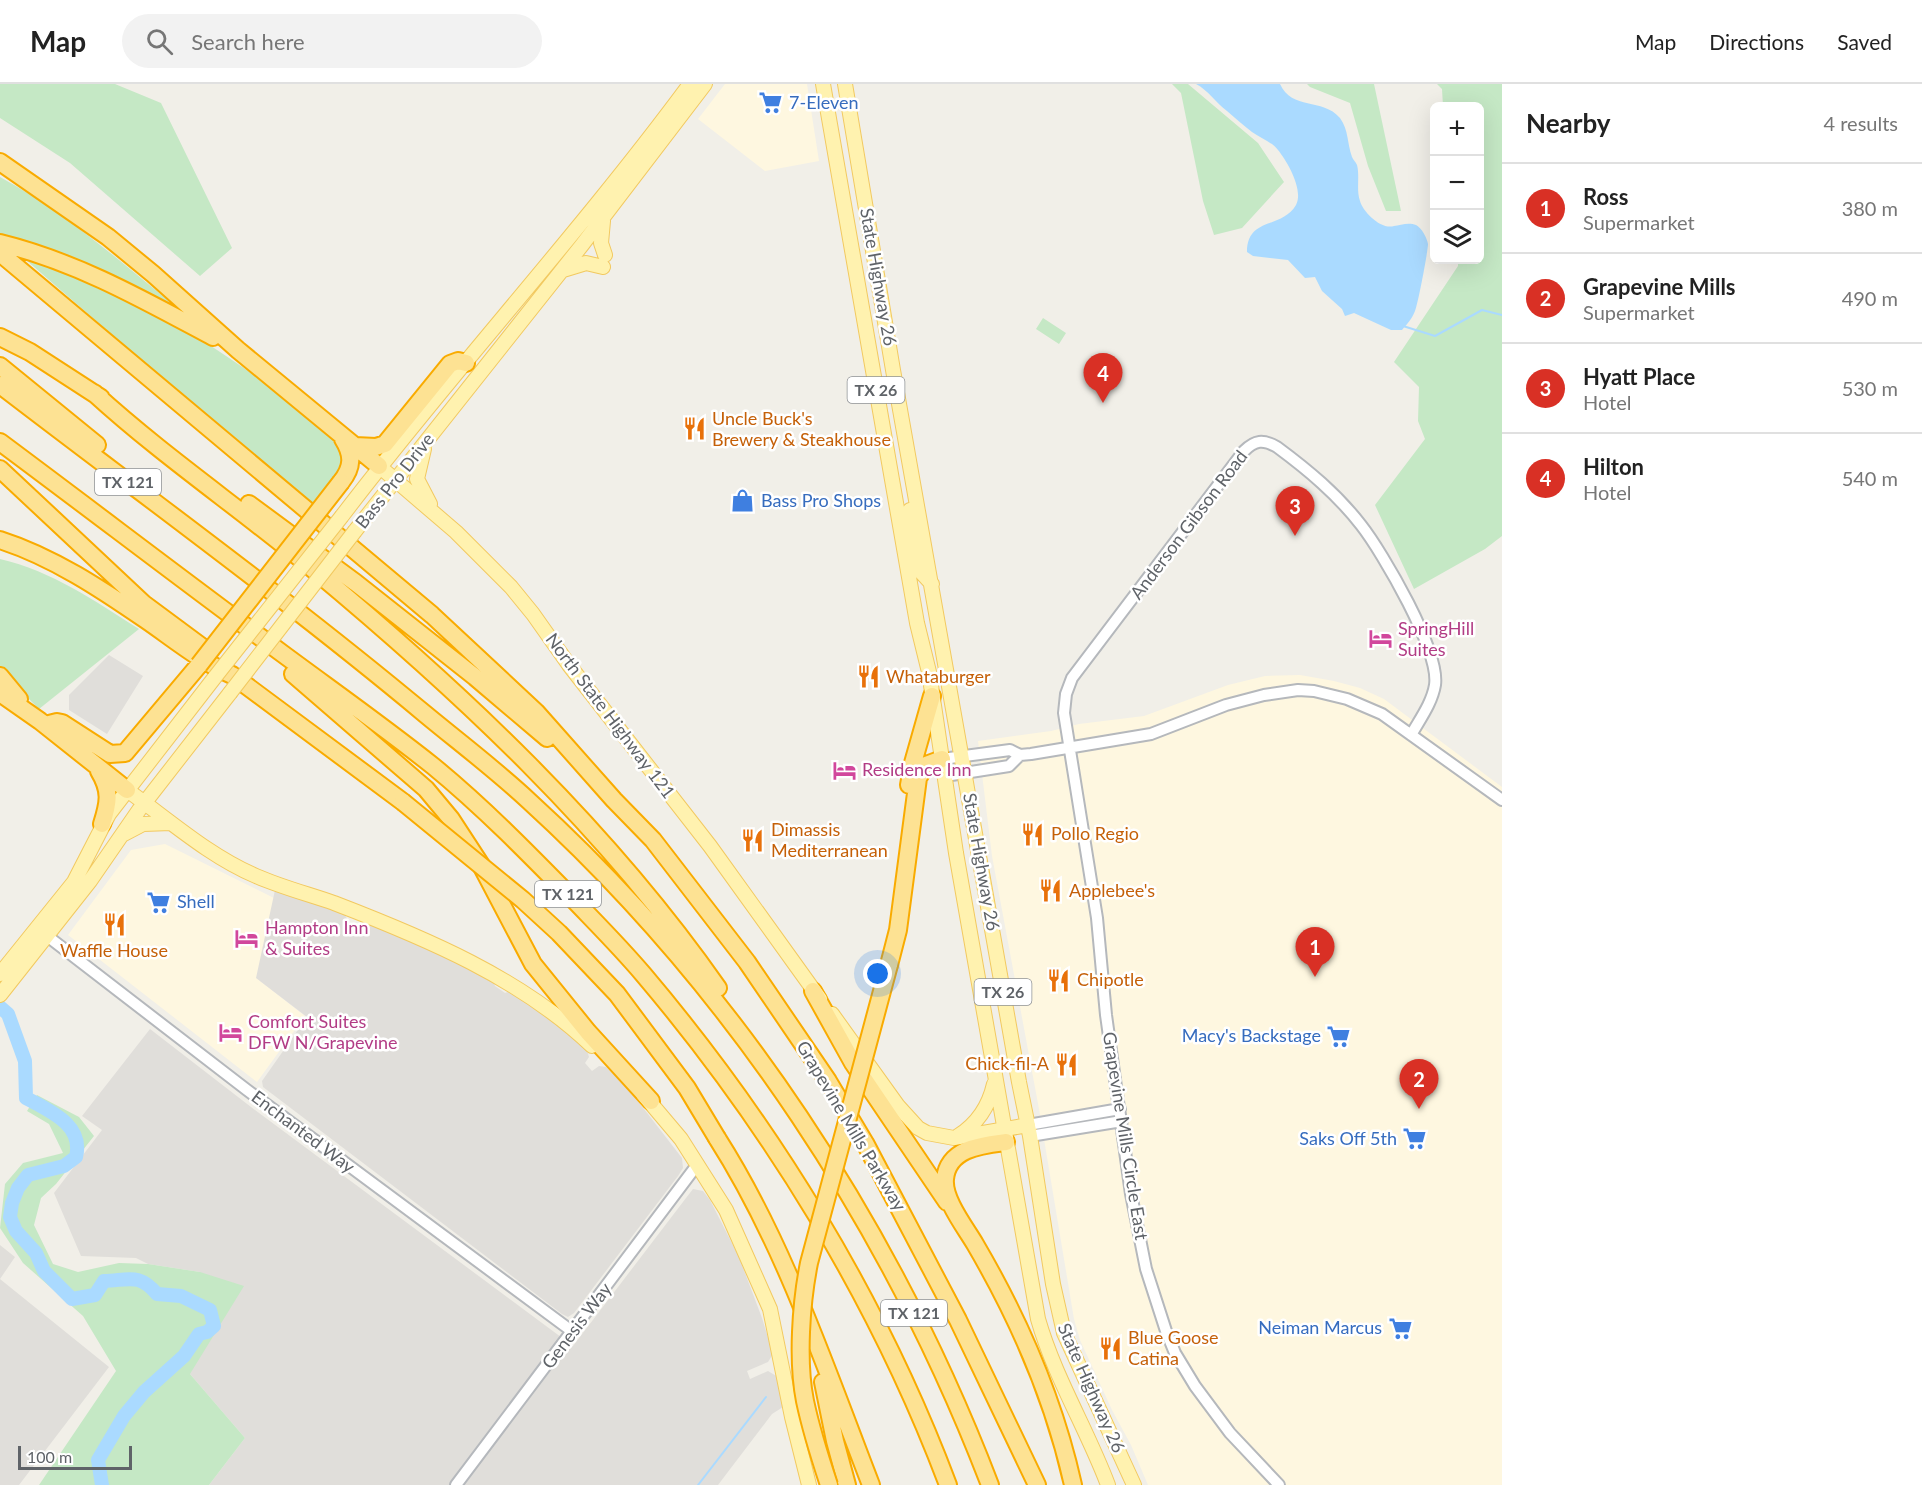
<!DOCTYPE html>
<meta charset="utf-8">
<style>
:root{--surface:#fff;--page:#f2f2f2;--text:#222;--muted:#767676;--line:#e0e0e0;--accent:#d93025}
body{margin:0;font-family:Lato,sans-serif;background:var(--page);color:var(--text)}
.controls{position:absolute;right:18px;top:18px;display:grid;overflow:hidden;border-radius:9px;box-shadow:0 6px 24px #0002}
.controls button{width:54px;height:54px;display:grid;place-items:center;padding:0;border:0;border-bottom:2px solid var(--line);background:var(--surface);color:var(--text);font:30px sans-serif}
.scale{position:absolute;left:18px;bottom:15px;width:114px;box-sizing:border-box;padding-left:6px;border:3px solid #5f6368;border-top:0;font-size:16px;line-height:21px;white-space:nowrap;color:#5f6368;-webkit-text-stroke:4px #fff;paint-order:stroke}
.you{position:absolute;left:878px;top:890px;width:21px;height:21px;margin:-15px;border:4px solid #fff;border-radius:50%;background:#1a73e8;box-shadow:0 0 0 9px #1a73e833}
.badge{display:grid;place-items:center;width:39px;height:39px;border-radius:50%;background:var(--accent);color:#fff;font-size:20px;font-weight:700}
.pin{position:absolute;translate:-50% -50px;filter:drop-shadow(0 2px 3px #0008)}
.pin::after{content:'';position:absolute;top:32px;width:21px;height:18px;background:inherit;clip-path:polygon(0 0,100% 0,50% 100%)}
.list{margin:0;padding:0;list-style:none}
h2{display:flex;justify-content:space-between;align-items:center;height:78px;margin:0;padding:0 24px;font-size:26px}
h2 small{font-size:20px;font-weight:400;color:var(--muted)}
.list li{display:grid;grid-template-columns:39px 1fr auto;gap:18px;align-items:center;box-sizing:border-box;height:90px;padding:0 24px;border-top:2px solid var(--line)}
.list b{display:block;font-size:22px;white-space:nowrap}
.list p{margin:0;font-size:20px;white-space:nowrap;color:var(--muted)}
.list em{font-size:20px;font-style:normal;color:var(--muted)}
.icon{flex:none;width:33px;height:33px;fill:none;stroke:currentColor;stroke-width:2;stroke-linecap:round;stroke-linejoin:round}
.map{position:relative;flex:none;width:1502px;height:1401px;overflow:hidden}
header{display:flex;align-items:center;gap:36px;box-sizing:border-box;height:84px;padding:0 30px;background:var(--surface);border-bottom:2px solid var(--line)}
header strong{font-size:28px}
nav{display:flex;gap:33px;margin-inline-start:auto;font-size:21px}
.search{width:420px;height:54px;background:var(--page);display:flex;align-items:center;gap:15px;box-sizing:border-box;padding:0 21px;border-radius:33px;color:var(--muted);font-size:22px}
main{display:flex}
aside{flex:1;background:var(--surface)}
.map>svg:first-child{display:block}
.commercial{fill:#fef7e0}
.industrial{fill:#e0deda}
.green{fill:#c5e8c5}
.water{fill:#aadaff}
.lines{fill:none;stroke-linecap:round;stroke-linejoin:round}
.stream{stroke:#aadaff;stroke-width:2}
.river{stroke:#aadaff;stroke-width:14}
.minor-casing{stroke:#b5b8bc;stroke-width:14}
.major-casing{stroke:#f2c960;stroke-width:16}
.highway-casing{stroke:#f9ab00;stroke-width:20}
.minor{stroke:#fff;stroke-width:10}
.major{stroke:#fff2af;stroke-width:14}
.highway{stroke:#fde293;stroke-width:16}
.major-bridge-casing{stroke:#f2c960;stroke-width:16;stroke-linecap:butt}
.highway-bridge-casing{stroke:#f9ab00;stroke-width:20;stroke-linecap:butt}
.major-bridge{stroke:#fff2af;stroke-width:14}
.highway-bridge{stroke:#fde293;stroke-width:16}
.labels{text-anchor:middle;stroke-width:5;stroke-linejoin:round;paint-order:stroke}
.shield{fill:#fff;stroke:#8f9295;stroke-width:1.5}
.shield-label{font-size:16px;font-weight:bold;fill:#5f6368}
.shop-label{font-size:18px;fill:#366cbe;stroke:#fff;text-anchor:start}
.street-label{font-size:18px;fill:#5f6368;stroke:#fff}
.food-label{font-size:18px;fill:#c56008;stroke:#fff;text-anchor:start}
.hotel-label{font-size:18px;fill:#b23c85;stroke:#fff;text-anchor:start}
</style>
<header>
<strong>Map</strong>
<div class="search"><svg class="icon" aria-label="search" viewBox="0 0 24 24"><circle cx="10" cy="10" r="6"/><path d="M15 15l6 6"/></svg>Search here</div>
<nav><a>Map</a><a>Directions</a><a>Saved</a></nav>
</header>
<main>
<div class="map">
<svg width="1502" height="1401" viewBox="0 0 1502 1401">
<rect width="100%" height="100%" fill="#f1efe8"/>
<path class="commercial" d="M725 0H807L819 77 765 87 698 35Z
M1300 591 1334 597 1360 604 1384 615 1502 703V1401H1148L1131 1361 1112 1326 1080 1256 1074 1235 1039 1025 992 772 978 657 1051 647 1079 640 1144 632 1228 601 1265 592Z
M165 760 278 816 260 897 305 932 257 998 68 851 131 766Z"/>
<path class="industrial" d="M109 571 143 592 107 650 69 626V611Z
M275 806 343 828 349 838 360 842 366 838 446 868 493 897 495 902 505 909 511 907 551 934 586 963 589 973 585 979 592 987 599 982 606 983 627 1003 682 1074 683 1084 678 1092 574 1229 568 1233 562 1230 263 1003 262 997 307 933 256 894Z
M150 945 251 1023 573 1262 686 1114 693 1105 703 1107 710 1116 739 1173 762 1234 773 1270 768 1278 747 1287 750 1295 768 1287 778 1293 783 1323 772 1330 718 1401H209L245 1354 190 1290 200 1188 148 1180 136 1174 81 1172 54 1109 102 1046 82 1032Z
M0 1161 15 1173 0 1195 109 1283 19 1401H0Z"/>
<path class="green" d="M0 0H115L161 19 232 164 200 192 70 79 0 34Z
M1172 0H1188L1258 59 1284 98 1242 144 1214 151 1203 117 1181 9Z
M1307 0H1374L1401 127H1386L1368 82 1350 19 1310 3Z
M1437 0H1502V452L1485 465 1414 505 1375 421 1425 355 1418 337 1419 303 1394 278 1458 182V176H1480V22H1443L1442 5Z
M0 93C68 130 127 183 187 232L0 154Z
M18 169C108 199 194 246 270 303 293 320 315 339 337 358 354 385 332 400 315 421L163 295Z
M1043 234 1066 249 1059 260 1036 245Z
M0 475C52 487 95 517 139 545L39 625 0 586Z
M37 1011 79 1033 94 1052 56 1100 41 1114 34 1141 53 1180 78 1188 119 1179 148 1180 200 1188 244 1202 190 1290 245 1354 209 1401H39L116 1287 83 1232 23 1179 0 1144 5 1100 23 1079 63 1069 49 1040 27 1027Z"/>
<path class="water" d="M1196 0H1280C1292 27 1322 13 1340 34 1349 47 1347 59 1352 73 1353 76 1356 78 1357 81 1360 92 1356 106 1360 117 1363 128 1381 146 1394 142 1400 141 1409 138 1416 141 1422 144 1427 154 1428 160 1428 167 1418 220 1415 227 1412 235 1407 240 1402 246H1391L1354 229 1345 232 1342 225 1322 207 1315 193 1305 194 1288 176 1253 172 1247 168C1247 133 1282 145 1296 121 1304 106 1287 77 1278 66 1272 58 1260 54 1252 48 1243 41 1235 34 1227 27 1216 19 1208 6 1196 0Z"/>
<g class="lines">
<path class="stream" d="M1403 242 1435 252 1482 226 1502 231
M698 1401 766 1313"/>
<path class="river" d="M0 923 8 930 25 977 26 1014C50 1027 84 1041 76 1073L64 1082 28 1091 18 1104 12 1119 10 1133 16 1147 36 1169 44 1187 72 1215 95 1211 104 1197C130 1196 139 1189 157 1210L181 1212 210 1226 214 1242 207 1248 199 1250 184 1272 144 1308 124 1332 98 1376 102 1401"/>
<defs>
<path id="minor" d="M942 675 1010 666 1020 671 1031 670 1151 650 1226 621 1264 611 1298 606 1314 607 1347 615 1382 630 1502 716
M945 692 1009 682 1020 671
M42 848 247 1006 573 1248
M1028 1041 1120 1025
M1030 1052 1122 1037
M456 1401 697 1081
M1279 1401 1230 1349 1195 1302 1175 1269 1166 1247 1146 1185 1131 1110 1106 931 1097 834 1064 629 1066 610 1072 594 1244 367C1255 356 1263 355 1277 363 1308 386 1337 410 1361 441 1383 469 1440 567 1435 601 1432 619 1420 635 1411 651"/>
<path id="major" d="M823 0 917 539 929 588 956 769 1038 1235C1055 1294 1087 1345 1108 1401
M845 0 893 286 1019 998 1030 1052 1053 1200 1064 1249 1134 1401
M603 137 601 159 605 171
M563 186 586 179 603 183
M424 365 417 395 430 420
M379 382 456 448 511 503 533 530 569 581 710 762 820 915
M910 426 919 486 932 500
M342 432C454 285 580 149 690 0
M355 447 582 161 705 0
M127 706C169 736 209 772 256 792 281 803 308 810 334 819 425 854 521 894 592 962
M124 750 143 740 171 739
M0 890 74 798 109 730 215 593
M0 911 90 797 139 726 230 609
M832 930 898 1022 918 1044 927 1049 954 1054 1028 1041
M643 1010 681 1055 726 1126 770 1225 792 1333 809 1401
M958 1052C977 1040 989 1022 994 1000"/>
<path id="highway" d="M0 78 108 153 153 190 238 266 379 382
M0 159C77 178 144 216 213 253
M0 169 432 531 536 628 614 716 653 756 747 878 828 997 865 1059 958 1236 1037 1401
M0 253 30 268 101 314
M0 282 97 361
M0 301C142 410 287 515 425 630 460 659 496 686 529 717 734 904 891 1143 990 1401
M94 309C163 372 241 425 313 485 462 609 606 744 718 904
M0 358C94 428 188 500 283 570 333 607 384 643 433 682 483 723 529 770 574 816 597 840 621 864 643 890 771 1041 878 1215 948 1401
M355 362 376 363 385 360 450 280 458 277 466 279
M0 385 144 520 202 563
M341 398C353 383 353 371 343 355
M249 420 356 499 475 593 547 654
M0 456C53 473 101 505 146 536 175 556 200 577 232 591L403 718
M293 590 426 705 451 735 481 781 533 880 588 948 651 1017
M0 592 19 615
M0 609 40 637 127 706
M45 641 57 638 62 639 110 670 125 669 199 581
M99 687C111 707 109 718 102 740
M909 701 913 679 932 612
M889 881 898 846 918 694 926 681 942 675
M813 907 853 979 947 1118
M717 1054C784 1159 826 1285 871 1401
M1006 1058C982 1061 948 1064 945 1095 943 1115 965 1143 975 1160 1019 1235 1054 1316 1073 1401
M823 1298 835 1357 847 1401"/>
</defs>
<use href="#minor" class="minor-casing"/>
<use href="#major" class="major-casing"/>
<use href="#highway" class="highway-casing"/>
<use href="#minor" class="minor"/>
<use href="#major" class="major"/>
<use href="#highway" class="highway"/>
<defs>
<path id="major-bridge" d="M215 593 342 432
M230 609 355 447"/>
<path id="highway-bridge" d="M199 581 341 398
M403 718 523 816 559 849 617 910 687 1004 717 1054
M829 1401C820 1374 811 1345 805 1317 797 1277 801 1219 809 1179L889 881"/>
</defs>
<use href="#major-bridge" class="major-bridge-casing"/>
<use href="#highway-bridge" class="highway-bridge-casing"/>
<use href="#major-bridge" class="major-bridge"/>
<use href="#highway-bridge" class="highway-bridge"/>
</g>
<defs>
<symbol id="supermarket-bare" viewBox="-9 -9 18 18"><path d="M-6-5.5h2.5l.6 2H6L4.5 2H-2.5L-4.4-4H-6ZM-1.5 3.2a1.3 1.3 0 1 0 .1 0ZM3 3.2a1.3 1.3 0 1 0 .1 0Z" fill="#3f7fe0" stroke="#fff" stroke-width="2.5" paint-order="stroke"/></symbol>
<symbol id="restaurant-bare" viewBox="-9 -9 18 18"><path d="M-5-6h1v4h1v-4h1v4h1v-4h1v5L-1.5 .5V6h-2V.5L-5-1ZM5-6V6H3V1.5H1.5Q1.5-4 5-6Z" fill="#e8710a" stroke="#fff" stroke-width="2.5" paint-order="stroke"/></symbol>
<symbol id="shop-bare" viewBox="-9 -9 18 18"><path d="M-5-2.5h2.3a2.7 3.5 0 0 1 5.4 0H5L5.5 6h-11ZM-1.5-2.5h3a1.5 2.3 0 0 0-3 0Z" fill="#3f7fe0" stroke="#fff" stroke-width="2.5" paint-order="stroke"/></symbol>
<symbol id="hotel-bare" viewBox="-9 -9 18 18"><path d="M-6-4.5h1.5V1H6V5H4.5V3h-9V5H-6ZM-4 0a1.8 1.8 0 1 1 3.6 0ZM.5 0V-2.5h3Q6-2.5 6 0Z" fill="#d1479c" stroke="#fff" stroke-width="2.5" paint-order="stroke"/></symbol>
</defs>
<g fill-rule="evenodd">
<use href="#supermarket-bare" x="754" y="2" width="33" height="33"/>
<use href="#restaurant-bare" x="678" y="328" width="33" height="33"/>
<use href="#shop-bare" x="726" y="400" width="33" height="33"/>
<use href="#hotel-bare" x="1364" y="538" width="33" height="33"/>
<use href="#restaurant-bare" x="852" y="576" width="33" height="33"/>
<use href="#hotel-bare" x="828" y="670" width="33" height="33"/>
<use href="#restaurant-bare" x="1016" y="734" width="33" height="33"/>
<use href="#restaurant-bare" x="736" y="740" width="33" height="33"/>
<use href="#restaurant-bare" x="1034" y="790" width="33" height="33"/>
<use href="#supermarket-bare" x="142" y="802" width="33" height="33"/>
<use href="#restaurant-bare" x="98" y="824" width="33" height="33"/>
<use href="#hotel-bare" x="230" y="838" width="33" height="33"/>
<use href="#restaurant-bare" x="1042" y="880" width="33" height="33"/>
<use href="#hotel-bare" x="214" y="932" width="33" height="33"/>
<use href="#supermarket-bare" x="1322" y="936" width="33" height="33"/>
<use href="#restaurant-bare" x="1050" y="964" width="33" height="33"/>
<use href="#supermarket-bare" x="1398" y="1038" width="33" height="33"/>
<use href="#supermarket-bare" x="1384" y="1228" width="33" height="33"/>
<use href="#restaurant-bare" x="1094" y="1248" width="33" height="33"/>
</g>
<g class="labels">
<g class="shield">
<rect x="847.5" y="293" width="57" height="26" rx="4.5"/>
<rect x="95" y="385" width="66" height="26" rx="4.5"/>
<rect x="535" y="797" width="66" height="26" rx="4.5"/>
<rect x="974.5" y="895" width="57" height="26" rx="4.5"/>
<rect x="881" y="1216" width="66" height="26" rx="4.5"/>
</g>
<g class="shield-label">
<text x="876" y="312">TX 26</text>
<text x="128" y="404">TX 121</text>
<text x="568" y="816">TX 121</text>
<text x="1003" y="914">TX 26</text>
<text x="914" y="1235">TX 121</text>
</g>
<g class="shop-label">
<text x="789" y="25">7-Eleven</text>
<text x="761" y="423">Bass Pro Shops</text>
<text x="177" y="824">Shell</text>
<text x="1321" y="958" text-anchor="end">Macy's Backstage</text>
<text x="1397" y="1061" text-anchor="end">Saks Off 5th</text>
<text x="1382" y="1250" text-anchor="end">Neiman Marcus</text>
</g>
<g class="street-label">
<text transform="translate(878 193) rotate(80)" y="6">State Highway 26</text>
<text transform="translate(395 397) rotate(-52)" y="6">Bass Pro Drive</text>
<text transform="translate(1189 441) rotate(-53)" y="6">Anderson Gibson Road</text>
<text transform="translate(610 632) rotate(53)" y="6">North State Highway 121</text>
<text transform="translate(981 778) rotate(80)" y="6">State Highway 26</text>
<text transform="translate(851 1042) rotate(59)" y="6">Grapevine Mills Parkway</text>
<text transform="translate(303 1048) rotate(37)" y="6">Enchanted Way</text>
<text transform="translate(1125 1052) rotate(81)" y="6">Grapevine Mills Circle East</text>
<text transform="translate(577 1242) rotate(-53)" y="6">Genesis Way</text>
<text transform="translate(1091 1304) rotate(66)" y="6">State Highway 26</text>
</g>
<g class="food-label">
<text x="712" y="341">Uncle Buck's<tspan x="712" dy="21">Brewery &amp; Steakhouse</tspan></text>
<text x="886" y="599">Whataburger</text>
<text x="771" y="752">Dimassis<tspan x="771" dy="21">Mediterranean</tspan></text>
<text x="1051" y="756">Pollo Regio</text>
<text x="1069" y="813">Applebee's</text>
<text x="114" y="873" text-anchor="middle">Waffle House</text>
<text x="1077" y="902">Chipotle</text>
<text x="1049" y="986" text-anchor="end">Chick-fil-A</text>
<text x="1128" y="1260">Blue Goose<tspan x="1128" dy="21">Catina</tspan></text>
</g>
<g class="hotel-label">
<text x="1398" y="551">SpringHill<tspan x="1398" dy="21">Suites</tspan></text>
<text x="862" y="692">Residence Inn</text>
<text x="265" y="850">Hampton Inn<tspan x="265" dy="21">&amp; Suites</tspan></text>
<text x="248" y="944">Comfort Suites<tspan x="248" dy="21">DFW N/Grapevine</tspan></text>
</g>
</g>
</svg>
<div class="controls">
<button>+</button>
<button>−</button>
<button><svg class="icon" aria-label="layers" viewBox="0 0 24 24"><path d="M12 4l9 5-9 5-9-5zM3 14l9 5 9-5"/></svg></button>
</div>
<div class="scale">100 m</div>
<div class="you"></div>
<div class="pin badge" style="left:1315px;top:893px">1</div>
<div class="pin badge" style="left:1419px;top:1025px">2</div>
<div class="pin badge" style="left:1295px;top:452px">3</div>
<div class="pin badge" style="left:1103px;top:319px">4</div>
</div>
<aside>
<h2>Nearby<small>4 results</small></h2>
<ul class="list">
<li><span class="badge">1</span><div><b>Ross</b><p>Supermarket</p></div><em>380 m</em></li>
<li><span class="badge">2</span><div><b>Grapevine Mills</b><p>Supermarket</p></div><em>490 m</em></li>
<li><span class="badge">3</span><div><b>Hyatt Place</b><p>Hotel</p></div><em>530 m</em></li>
<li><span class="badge">4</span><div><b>Hilton</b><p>Hotel</p></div><em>540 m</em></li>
</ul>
</aside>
</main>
